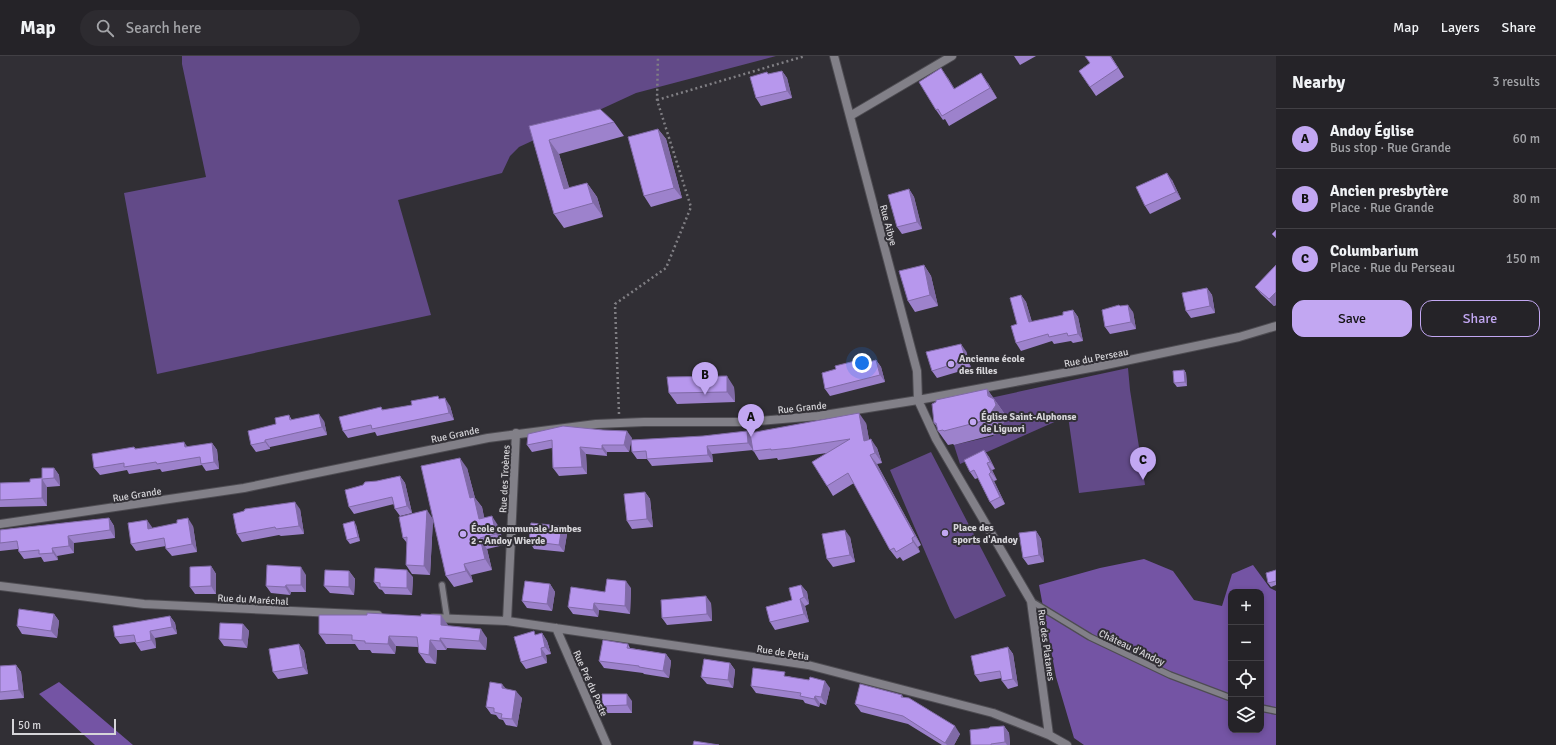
<!DOCTYPE html>
<meta charset="utf-8">
<style>
:root{--surface:#252328;--page:#2d2b30;--text:#f1f3f6;--muted:#a3a4a8;--line:#424045;--accent:#c2a7f2}
body{margin:0;font-family:Signika,sans-serif;background:var(--page);color:var(--text)}
.controls{position:absolute;right:12px;bottom:12px;display:grid;overflow:hidden;border-radius:8px;box-shadow:0 2px 6px #0003}
.controls button{width:36px;height:36px;display:grid;place-items:center;padding:0;border:0;border-bottom:1px solid var(--line);background:var(--surface);color:var(--text);font:20px sans-serif}
.scale{position:absolute;left:12px;bottom:10px;width:104px;box-sizing:border-box;padding-left:4px;border:2px solid #d6d5d9;border-top:0;font-size:11px;line-height:14px;white-space:nowrap;color:#d6d5d9;-webkit-text-stroke:3px #312f35;paint-order:stroke}
.you{position:absolute;left:862px;top:307px;width:14px;height:14px;margin:-10px;border:3px solid #fff;border-radius:50%;background:#1a73e8;box-shadow:0 0 0 6px #1a73e833}
.badge{display:grid;place-items:center;width:26px;height:26px;border-radius:50%;background:var(--accent);color:#111;font-size:13px;font-weight:700}
.pin{position:absolute;translate:-50% -33px;filter:drop-shadow(0 1px 2px #0008)}
.pin::after{content:'';position:absolute;top:21px;width:14px;height:12px;background:inherit;clip-path:polygon(0 0,100% 0,50% 100%)}
.list{margin:0;padding:0;list-style:none}
h2{display:flex;justify-content:space-between;align-items:center;height:52px;margin:0;padding:0 16px;font-size:17px}
h2 small{font-size:13px;font-weight:400;color:var(--muted)}
.list li{display:grid;grid-template-columns:26px 1fr auto;gap:12px;align-items:center;box-sizing:border-box;height:60px;padding:0 16px;border-top:1px solid var(--line)}
.list b{display:block;font-size:15px;white-space:nowrap}
.list p{margin:0;font-size:13px;white-space:nowrap;color:var(--muted)}
.list em{font-size:13px;font-style:normal;color:var(--muted)}
.actions{display:flex;gap:8px;padding:12px 16px}
.actions a{flex:1;padding:9px 0;border:1px solid var(--accent);border-radius:12px;text-align:center;font-size:14px;color:var(--accent)}
.actions .main{background:var(--accent);color:#111}
.icon{flex:none;width:22px;height:22px;fill:none;stroke:currentColor;stroke-width:2;stroke-linecap:round;stroke-linejoin:round}
.map{position:relative;flex:none;width:1276px;height:689px;overflow:hidden}
header{display:flex;align-items:center;gap:24px;box-sizing:border-box;height:56px;padding:0 20px;background:var(--surface);border-bottom:1px solid var(--line)}
header strong{font-size:19px}
nav{display:flex;gap:22px;margin-inline-start:auto;font-size:14px}
.search{width:280px;height:36px;background:var(--page);display:flex;align-items:center;gap:10px;box-sizing:border-box;padding:0 14px;border-radius:22px;color:var(--muted);font-size:15px}
main{display:flex}
aside{flex:1;background:var(--surface)}
.map>svg:first-child{display:block}
.green{fill:#624a88}
.forest{fill:#7454a4;fill-rule:evenodd}
.lines{fill:none;stroke-linecap:round;stroke-linejoin:round}
.lane-casing{stroke:#4e4c52;stroke-width:8}
.street-casing{stroke:#4e4c52;stroke-width:10}
.path{stroke:#807f84;stroke-width:2.5;stroke-dasharray:2 3;stroke-linecap:butt}
.lane{stroke:#828088;stroke-width:5.5}
.street{stroke:#828088;stroke-width:8}
.wall{fill:#9d82cc}
.shaded-wall{fill:#806aa6}
.building{fill:#b797ed;stroke:#806aa6}
.poi-dot{fill:#c2a7f2;stroke:#312f35;stroke-width:1.5}
.labels{text-anchor:middle;stroke-width:4;stroke-linejoin:round;paint-order:stroke}
.street-label{font-size:10px;fill:#d6d5d9;stroke:#312f35}
.poi-label{font-size:10px;font-weight:bold;fill:#d6d5d9;stroke:#312f35;text-anchor:start}
</style>
<header>
<strong>Map</strong>
<div class="search"><svg class="icon" aria-label="search" viewBox="0 0 24 24"><circle cx="10" cy="10" r="6"/><path d="M15 15l6 6"/></svg>Search here</div>
<nav><a>Map</a><a>Layers</a><a>Share</a></nav>
</header>
<main>
<div class="map">
<svg width="1276" height="689" viewBox="0 0 1276 689">
<rect width="100%" height="100%" fill="#312f35"/>
<path class="green" d="M182 0H776L636 37 519 91 510 100 502 117 398 144 431 259 157 318 124 137 206 121 182 8Z
M1128 312 1130 334 1145 429 1079 437 1068 360 960 408 954 389 993 380 1006 363 944 352Z
M931 396 1006 540 955 563 950 554 890 414Z"/>
<path class="forest" d="M1144 503 1173 515 1194 544 1222 550 1232 518 1253 509 1270 532 1276 535V689H1084L1074 682 1056 621 1039 529 1100 512ZM1231 536H1261V674H1231Z
M59 626 133 689H95L39 638Z"/>
<g class="lines">
<defs>
<path id="lane" d="M442 529 447 562
M1031 545 1090 581 1170 619 1231 642
M1261 652 1276 655"/>
<path id="street" d="M834 0 917 315 918 344 936 383 1031 545 1049 679 1067 689
M850 60 952 0
M0 468 244 432 488 382 596 368 644 366H747L818 360 918 344 1101 310 1239 281 1276 270
M0 530 144 548 378 559
M433 562 507 565 808 609 993 657 1049 679
M507 565 516 377
M556 572 607 689"/>
</defs>
<use href="#lane" class="lane-casing"/>
<use href="#street" class="street-casing"/>
<path class="path" d="M657 44 805 0
M619 358 615 248 666 212 691 151 657 44 658 0"/>
<use href="#lane" class="lane"/>
<use href="#street" class="street"/>
</g>
<path class="wall" d="M1014 0H1036L1020 9Z
M1111 0 1124 21 1096 40 1079 15 1090 7Z
M782 15 787 22 792 42 761 50 756 42 769 18Z
M948 22 954 33 988 27 997 42 949 70 945 63 943 64 936 54Z
M614 66 624 80 559 98 569 132 587 127 597 141 603 161 564 172 554 158 529 70Z
M658 73 666 83 682 142 651 151 644 140Z
M1172 124 1181 143 1150 158 1145 150Z
M909 133 914 141 922 173 902 178 897 171Z
M924 209 931 220 938 250 915 256 908 245Z
M1276 209V249L1274 250 1261 238 1255 231Z
M1207 232 1212 239 1215 257 1191 262 1186 255Z
M1021 239 1026 246 1032 266 1063 259 1073 254 1078 261 1083 285 1073 287 1071 285 1054 288 1052 285 1021 295 1016 287Z
M1120 250 1133 256 1136 273 1110 278 1105 271Z
M966 295 971 312 937 322 932 315Z
M876 304 881 311 885 326 830 340 825 333 836 313 855 305 858 309Z
M1184 314 1186 317 1187 330 1177 331 1174 327Z
M734 331 735 346 677 348 669 337Z
M987 333 1004 357 1006 363 1002 369 1004 376 954 389 953 388 948 389 938 375V372L934 367Z
M440 343 450 350 454 364 377 380 375 376 348 382 343 375 381 351 383 354 412 349Z
M289 359 292 364 324 365 327 379 270 391V393L256 396 251 389Z
M866 367 869 384 877 392 882 407 877 408 921 489 918 491 920 496 903 505 900 501 897 503 890 494 854 427 833 440 827 430V397L778 404 777 402 759 404 753 394 712 398 713 406 652 410 647 403H637L632 396 631 385 629 396H607V400L586 398 587 418 559 420 553 412 552 392 532 396 527 389 563 370 632 382 631 384 751 381Z
M212 387 217 394 219 413 206 415 202 409 162 416 160 413 129 418 127 414 100 419 94 412 134 391 136 393 188 391Z
M984 394 989 401 995 413 992 414 997 424 994 425 1005 448 995 453 990 446 978 422 975 423 970 416Z
M54 412 59 419 60 430 47 431V450L0 451V427L30 426 42 422Z
M467 412 475 442 482 451 484 462 499 471 504 489 487 493 492 514 471 519 473 526 454 531 446 520 433 463 430 519 412 518 406 509 407 487 403 482 433 463Z
M400 420 405 427 412 457 400 460 395 453 394 448 354 458 349 451 377 425Z
M645 436 650 443 653 471 632 473 627 465Z
M300 453 304 478 281 480 279 479 242 486 237 478Z
M109 462 114 470 115 482 74 487V497L57 500 58 504 44 506 41 501 24 503 19 496 18 493 0 495V474Z
M356 469 360 485 350 488 347 484Z
M193 470 197 496 172 500 166 493V490L136 495 131 488 152 471V472Z
M562 470 567 478 564 496 534 493 529 485Z
M1036 475 1041 483 1044 506 1028 509 1023 502Z
M850 481 855 506 833 511 827 503Z
M211 510 216 518V538H195L190 531Z
M1276 514V529L1271 531 1268 527Z
M349 515 355 523 354 539 330 537 324 530Z
M306 519V536H291L290 539 271 537 266 530Z
M413 521 412 539 385 538 382 534 379 533 374 526Z
M550 528 555 536 552 555 527 552 522 545Z
M801 529 807 536 809 548 805 550 809 566 775 574 770 566 792 544Z
M631 532 630 558 599 554 598 561 573 558 568 551 605 536Z
M711 547 712 565 667 569 662 562Z
M54 558 59 565 57 582 22 578 17 570Z
M367 559 448 569V570L487 582 486 594 447 592 446 594H437L436 608 426 607 419 597 418 591 396 590 395 598 372 597 370 594H359L355 588H326L319 578Z
M170 560 175 567 177 578 155 582 156 592 141 595 135 586 120 588 115 581Z
M243 568 249 575 247 592 224 590 219 583Z
M542 577 547 585 551 598 546 599 547 607 526 613 521 606 536 579Z
M299 588 304 595 308 618 278 623 273 616Z
M628 588 630 592 666 598 671 605 669 622 644 618 643 617 604 612 599 605Z
M1008 591 1013 598 1018 630 1008 633 1002 625V622L980 626 975 619Z
M730 607 735 614 733 632 707 628 701 621Z
M16 609 21 616 24 642 0 644V610Z
M788 620 830 632 826 649 820 647 819 651 805 647 803 644 756 637 751 630Z
M506 633 522 642 517 671 506 669 503 664 499 663 496 659 491 658 486 651Z
M902 639 903 641 960 678 954 689H942L908 668 861 656 855 648Z
M632 645V657H607L602 650Z
M1004 670 1009 677 1010 689H971L989 672Z"/>
<path class="shaded-wall" d="M941 12 948 22 961 43 954 33Z
M782 15 787 22 792 42 787 35Z
M981 17 988 27 997 42 990 32Z
M658 73 666 83 682 142 674 132Z
M549 84 559 98 574 147 564 133Z
M1167 117 1172 124 1181 143 1176 136Z
M587 127 597 141 603 161 593 147Z
M909 133 914 141 922 173 917 166Z
M924 209 931 220 938 250 930 239Z
M1207 232 1212 239 1215 257 1210 250Z
M1276 236V249L1274 250 1269 243Z
M1021 239 1026 246 1034 274 1029 266Z
M1128 249 1133 256 1136 273 1131 266Z
M1073 254 1078 261 1083 285 1078 278Z
M961 288 966 295 971 312 966 304Z
M876 304 881 311 885 326 880 319Z
M1184 314 1186 317 1187 330 1185 326Z
M727 320 734 331 735 346 727 336Z
M987 333 1004 357 1006 363 1002 369 1004 376 994 362Z
M445 342 450 350 454 364 449 357Z
M859 357 866 367 871 394 864 385Z
M319 358 324 365 327 379 322 371Z
M627 375 632 382 629 396 624 389Z
M747 375 752 382 753 394 748 387Z
M871 383 877 392 882 407 875 397Z
M265 384 270 391V393L265 386Z
M184 386 189 393 185 391Z
M212 387 217 394 219 413 214 406Z
M602 389 607 396V400L602 393Z
M707 390 712 398 713 406 708 399Z
M580 391 586 398 587 418 582 411Z
M984 394 989 401 995 413 990 406Z
M870 399 877 408 921 489 915 480Z
M460 402 467 412 475 442 482 451 487 474 479 463 470 442Z
M987 407 992 414 997 424 991 416Z
M54 412 59 419 60 430 54 422Z
M989 418 994 425 1005 448 1000 441Z
M400 420 405 427 412 457 407 450Z
M42 423 47 431V450L42 442Z
M645 436 650 443 653 471 647 463Z
M295 446 300 453 304 478 299 470Z
M427 454 433 463 430 519 424 510Z
M492 460 499 471 504 489 496 478Z
M109 462 114 470 115 482 110 474Z
M188 462 193 470 197 496 192 488Z
M147 464 152 471 153 480 148 473Z
M354 465 356 469 360 485 358 481Z
M562 470 567 478 564 496 559 489Z
M845 474 850 481 855 506 850 499Z
M1036 475 1041 483 1044 506 1039 499Z
M68 480 74 487V497L69 490Z
M480 482 487 493 492 514 485 503Z
M912 482 918 491 920 496 913 486Z
M52 492 57 500 58 504 53 497Z
M464 508 471 519 473 526 466 515Z
M211 510 216 518V538L211 530Z
M301 511 306 519V536L301 529Z
M407 514 413 521 412 539 407 532Z
M349 515 355 523 354 539 349 531Z
M626 525 631 532 630 558 625 550Z
M550 528 555 536 552 555 547 548Z
M286 529 291 536 290 539 285 531Z
M801 529 807 536 809 548 804 541Z
M706 540 711 547 712 565 707 558Z
M800 543 805 550 809 566 804 558Z
M594 547 599 554 598 561 593 554Z
M54 558 59 565 57 582 51 575Z
M441 559 448 569V579L441 569Z
M170 560 175 567 177 578 172 571Z
M243 568 249 575 247 592 242 584Z
M481 573 487 582 486 594 479 585Z
M150 575 155 582 156 592 151 584Z
M542 577 547 585 551 598 545 591Z
M389 580 396 590 395 598 388 588Z
M440 582 447 592 446 594 440 585Z
M430 584 437 594 436 608 429 599Z
M299 588 304 595 308 618 303 611Z
M1008 591 1013 598 1018 630 1013 623Z
M541 592 546 599 547 607 542 600Z
M666 598 671 605 669 622 663 615Z
M730 607 735 614 733 632 728 624Z
M16 609 21 616 24 642 19 634Z
M825 625 830 632 826 649 821 641Z
M502 628 508 635 502 632Z
M516 635 522 642 517 671 512 663Z
M627 638 632 645V657L627 649Z
M815 640 820 647 819 651 814 643Z
M955 670 960 678 954 689H947L945 687Z
M1004 670 1009 677 1010 689H1007L1005 686Z"/>
<path class="building" d="M1085 0H1110L1118 12 1090 31 1079 15 1090 7Z
M941 12 954 33 981 17 990 32 942 60 938 53 936 54 919 26Z
M782 15 787 35 756 42 750 21 767 16 768 18Z
M600 53 614 66 549 84 564 133 587 127 593 147 554 158 529 70Z
M658 73 674 132 644 140 628 81Z
M1167 117 1176 136 1145 150 1136 131Z
M909 133 917 166 897 171 888 139Z
M1276 174V182L1272 178Z
M924 209 930 239 908 245 899 215Z
M1276 209V236L1269 243 1255 231Z
M1207 232 1210 250 1186 255 1182 237Z
M1021 239 1029 266 1063 259V256L1073 254 1078 278 1068 280 1067 277 1049 281 1048 278 1016 287 1011 270 1017 268 1010 242Z
M1119 249 1120 250 1128 249 1131 266 1105 271 1102 254Z
M961 288 966 304 932 315 926 296Z
M876 304 880 319 825 333 822 317 836 313 835 310 855 305 856 310Z
M1184 314 1185 326 1174 327 1173 315Z
M727 320V336L669 337 667 321Z
M987 333 988 340 994 343 996 349 992 355 994 362 944 375 943 374 938 375 936 367H934L932 348 936 346V344Z
M438 340 439 343 445 342 449 357 372 373 371 369 343 375 339 361 381 351 382 354 412 349 411 345Z
M859 357 864 385 871 383 875 397 870 399 915 480 912 482 913 486 896 496 894 492 890 494 848 417 827 430 812 406 850 383 791 392 771 394V393L753 395 750 377Z
M319 358 322 371 265 384V386L251 389 248 375 276 368 275 362 289 359 290 364Z
M563 370 603 374 627 375 624 389H602V393L580 391 582 411 553 412 552 384 527 389 528 378Z
M747 375 748 387 707 390 708 399 647 403 646 395 632 396 631 384 703 380Z
M184 386 185 391 212 387 214 406 201 408 200 401 157 408 156 406 124 411V407L94 412 92 398 134 391 135 393Z
M984 394 990 406 987 407 991 416 989 418 1000 441 990 446 974 414 970 416 964 404Z
M460 402 470 442 474 441 479 463 492 460 496 478 480 482 485 503 464 508 466 515 446 520 421 410Z
M42 412H54V422L42 423V442L0 444V427L30 426V423L42 422Z
M400 420 407 450 395 453 392 441 349 451 345 434 363 429 365 426 377 425Z
M645 436 647 463 627 465 624 438Z
M295 446 299 470 276 473 275 471 237 478 233 458 244 455 245 453Z
M427 454 424 510 406 509 407 481 403 482 399 461Z
M109 462 110 474 68 480 69 490 52 492 53 497 39 498V494L19 496 17 485 0 487V474Z
M188 462 192 488 166 493 164 482 131 488 128 467 147 464 148 473 177 467V464Z
M354 465 358 481 347 484 343 468Z
M531 467 562 470 559 489 529 485Z
M845 474 850 499 827 503 822 478Z
M1036 475 1039 499 1023 502 1019 477Z
M267 509 301 511V529H286L285 531 266 530Z
M211 510V530L190 531V511Z
M375 512 407 514V532L380 531V527L374 526Z
M325 514 349 515V531L324 530Z
M1276 514V525L1268 527 1266 517Z
M607 523 626 525 625 550 594 547 593 554 568 551 571 531 605 536Z
M525 525 550 528 547 548 522 545Z
M801 529 804 541 800 543 804 558 770 566 766 551 792 544 789 532Z
M706 540 707 558 662 562 661 544Z
M19 553 54 558 51 575 17 570Z
M367 557 421 560V558L441 559V569L481 573 479 585 440 582V585L430 584 429 599 419 597 417 581 389 580 388 588 365 587V585L352 584V579L319 578V559H367Z
M170 560 172 571 150 575 151 584 136 587 134 579 115 581 113 570Z
M220 567 243 568 242 584 219 583Z
M534 575 535 579 542 577 545 591 541 592 542 600 521 606 514 581Z
M603 584 628 588 627 592 666 598 663 615 639 611V610L599 605Z
M299 588 303 611 273 616 269 593Z
M1008 591 1013 623 1002 625 1000 615 975 619 971 600Z
M704 603 730 607 728 624 701 621Z
M16 609 19 634 0 636V610Z
M753 612 785 616 784 620 809 624 810 621 825 625 821 641 815 640 814 643 800 640 801 637 751 630Z
M490 626 502 628V632L516 635 512 663 501 662 502 658 494 656V652L486 651Z
M860 628 902 639 901 641 909 642 955 670 945 687 903 660 855 648Z
M602 638H627V649L602 650Z
M1004 670 1005 686 991 688V689H971L970 674 989 672 990 671Z
M694 685 719 689H693Z"/>
<g class="poi-dot">
<circle cx="951" cy="308" r="4"/>
<circle cx="973" cy="366" r="4"/>
<circle cx="945" cy="477" r="4"/>
<circle cx="463" cy="478" r="4"/>
</g>
<g class="labels">
<g class="street-label">
<text transform="translate(889 169) rotate(75)" y="4">Rue Aibye</text>
<text transform="translate(1096 301) rotate(-11)" y="4">Rue du Perseau</text>
<text transform="translate(802 351) rotate(-6)" y="4">Rue Grande</text>
<text transform="translate(455 378) rotate(-12)" y="4">Rue Grande</text>
<text transform="translate(504 423) rotate(-87)" y="4">Rue des Troènes</text>
<text transform="translate(137 438) rotate(-9)" y="4">Rue Grande</text>
<text transform="translate(253 543) rotate(3)" y="4">Rue du Maréchal</text>
<text transform="translate(1047 589) rotate(82)" y="4">Rue des Platanes</text>
<text transform="translate(1132 591) rotate(25)" y="4">Château d'Andoy</text>
<text transform="translate(783 596) rotate(9)" y="4">Rue de Petia</text>
<text transform="translate(591 627) rotate(66)" y="4">Rue Pré du Poste</text>
</g>
<g class="poi-label">
<text x="959" y="306">Ancienne école<tspan x="959" dy="12">des filles</tspan></text>
<text x="981" y="364">Église Saint-Alphonse<tspan x="981" dy="12">de Liguori</tspan></text>
<text x="953" y="475">Place des<tspan x="953" dy="12">sports d'Andoy</tspan></text>
<text x="471" y="476">École communale Jambes<tspan x="471" dy="12">2 - Andoy Wierde</tspan></text>
</g>
</g>
</svg>
<div class="controls">
<button>+</button>
<button>−</button>
<button><svg class="icon" aria-label="locate" viewBox="0 0 24 24"><circle cx="12" cy="12" r="6"/><path d="M12 2v4M12 18v4M2 12h4M18 12h4"/></svg></button>
<button><svg class="icon" aria-label="layers" viewBox="0 0 24 24"><path d="M12 4l9 5-9 5-9-5zM3 14l9 5 9-5"/></svg></button>
</div>
<div class="scale">50 m</div>
<div class="you"></div>
<div class="pin badge" style="left:751px;top:381px">A</div>
<div class="pin badge" style="left:705px;top:339px">B</div>
<div class="pin badge" style="left:1143px;top:424px">C</div>
</div>
<aside>
<h2>Nearby<small>3 results</small></h2>
<ul class="list">
<li><span class="badge">A</span><div><b>Andoy Église</b><p>Bus stop · Rue Grande</p></div><em>60 m</em></li>
<li><span class="badge">B</span><div><b>Ancien presbytère</b><p>Place · Rue Grande</p></div><em>80 m</em></li>
<li><span class="badge">C</span><div><b>Columbarium</b><p>Place · Rue du Perseau</p></div><em>150 m</em></li>
</ul>
<div class="actions"><a class="main">Save</a><a>Share</a></div>
</aside>
</main>
